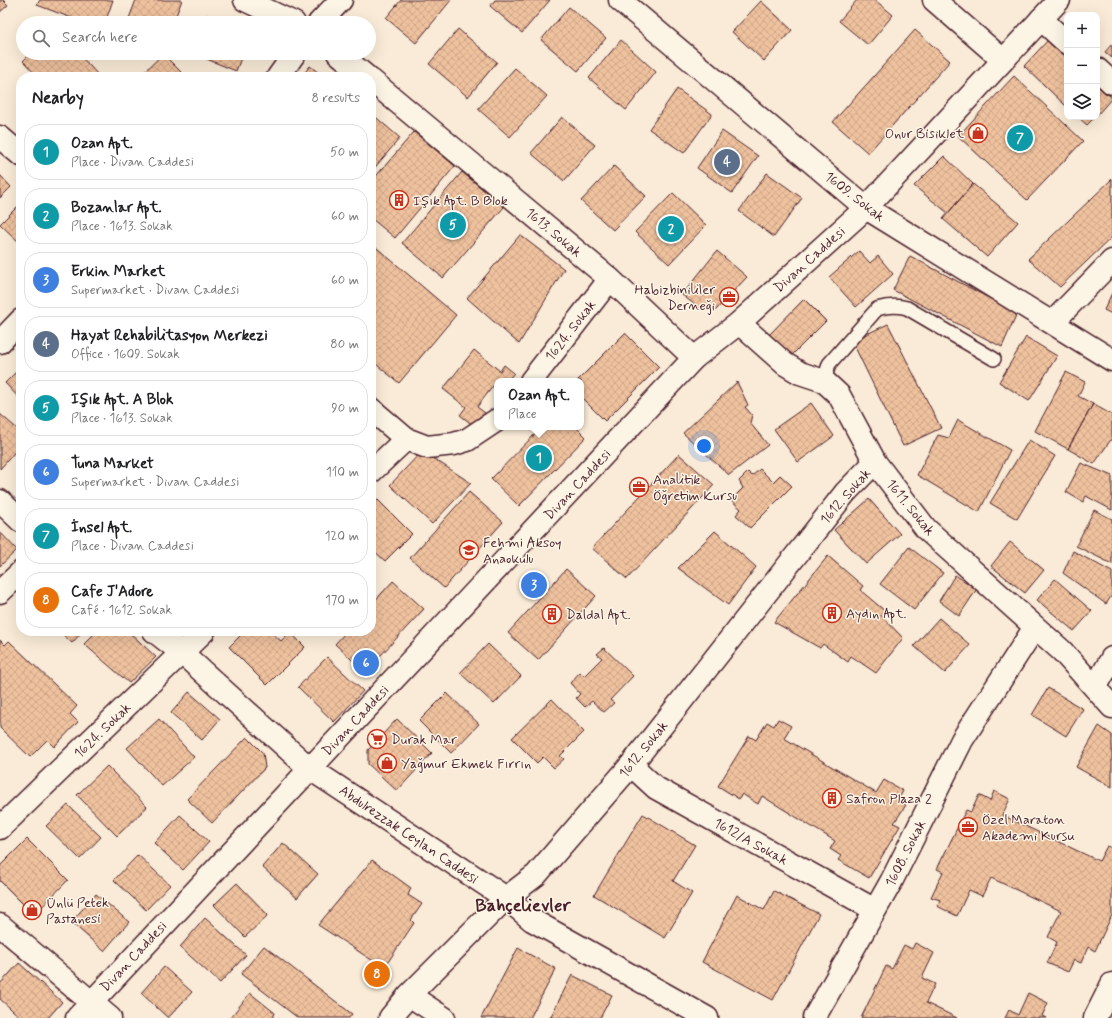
<!DOCTYPE html>
<meta charset="utf-8">
<style>
:root{--surface:#fff;--page:#f6f6f6;--text:#202124;--muted:#757577;--line:#e0e0e0;--accent:#c8321e}
body{margin:0;font-family:Mynerve,sans-serif;background:var(--page);color:var(--text)}
.controls{position:absolute;right:12px;top:12px;display:grid;overflow:hidden;border-radius:8px;box-shadow:0 4px 16px #0002}
.controls button{width:36px;height:36px;display:grid;place-items:center;padding:0;border:0;border-bottom:1px solid var(--line);background:var(--surface);color:var(--text);font:20px sans-serif}
.you{position:absolute;left:704px;top:446px;width:14px;height:14px;margin:-10px;border:3px solid #fff;border-radius:50%;background:#1a73e8;box-shadow:0 0 0 6px #1a73e833}
.badge{display:grid;place-items:center;width:26px;height:26px;border-radius:50%;background:var(--accent);color:#fff;font-size:13px;font-weight:700}
.pin{position:absolute;translate:-50% -50%;border:2px solid #fff;box-shadow:0 1px 4px #0006}
.popup{position:absolute;left:494px;top:378px;width:90px;height:52px;box-sizing:border-box;display:grid;place-content:center;border-radius:8px;background:var(--surface);filter:drop-shadow(0 1px 3px #0005);font-size:13px;white-space:nowrap;color:var(--muted)}
.popup b{font-size:15px;color:var(--text)}
.popup::after{content:'';position:absolute;left:50%;top:100%;margin-left:-8px;border:8px solid transparent;border-top-color:var(--surface)}
.list{margin:0;padding:0;list-style:none}
h2{display:flex;justify-content:space-between;align-items:center;height:52px;margin:0;padding:0 16px;font-size:17px}
h2 small{font-size:13px;font-weight:400;color:var(--muted)}
.list li{display:grid;grid-template-columns:26px 1fr auto;gap:12px;align-items:center;box-sizing:border-box;height:56px;margin:0 8px 8px;padding:0 8px;border:1px solid var(--line);border-radius:16px}
.list b{display:block;font-size:15px;white-space:nowrap}
.list p{margin:0;font-size:13px;white-space:nowrap;color:var(--muted)}
.list em{font-size:13px;font-style:normal;color:var(--muted)}
.icon{flex:none;width:22px;height:22px;fill:none;stroke:currentColor;stroke-width:2;stroke-linecap:round;stroke-linejoin:round}
.map{position:relative;flex:none;width:1112px;height:1018px;overflow:hidden}
.search{position:absolute;background:var(--surface);box-shadow:0 4px 16px #0002;left:16px;top:16px;width:360px;height:44px;display:flex;align-items:center;gap:10px;box-sizing:border-box;padding:0 14px;border-radius:22px;color:var(--muted);font-size:15px}
.panel{position:absolute;background:var(--surface);box-shadow:0 4px 16px #0002;left:16px;top:72px;width:360px;height:564px;border-radius:16px}
.map>svg:first-child{display:block}
.building{fill:url(#building-cross-hatch);stroke:#4a1f2b}
.lines{fill:none;stroke-linecap:round;stroke-linejoin:round}
.service-casing{stroke:#4a1f2b;stroke-width:16}
.minor-casing{stroke:#4a1f2b;stroke-width:25}
.tertiary-casing{stroke:#4a1f2b;stroke-width:25}
.service{stroke:#fcf5e5;stroke-width:13}
.minor{stroke:#fcf5e5;stroke-width:22}
.tertiary{stroke:#fcf5e5;stroke-width:22}
.labels{text-anchor:middle;stroke-width:3;stroke-linejoin:round;paint-order:stroke}
.poi-label{font-size:14px;fill:#4a1f2b;stroke:#fcf5e5;text-anchor:start}
.street-label{font-size:14px;fill:#4a1f2b;stroke:#fcf5e5}
.district-label{font-size:18px;font-weight:bold;fill:#4a1f2b;stroke:#fcf5e5}
</style>
<div class="map">
<svg width="1112" height="1018" viewBox="0 0 1112 1018">
<defs>
<pattern id="building-cross-hatch" width="8" height="8" patternUnits="userSpaceOnUse"><rect width="8" height="8" fill="#efc29e"/><path d="M0 0l8 8M0 8l8-8" fill="none" stroke="#cea688"/></pattern>
</defs>
<rect width="100%" height="100%" fill="#f9ebd7"/>
<filter id="ink" filterUnits="userSpaceOnUse"><feTurbulence type="fractalNoise" baseFrequency=".025" numOctaves="2"/><feDisplacementMap in="SourceGraphic" scale="8" xChannelSelector="R" yChannelSelector="G"/><feConvolveMatrix kernelMatrix="1 2 1 2 8 2 1 2 1" color-interpolation-filters="sRGB"/></filter>
<g filter="url(#ink)">
<path class="building" d="M0 0H3L8 5 0 12Z
M40 0H113L106 20 101 18 98 23H76L77 20 37 5Z
M136 0H182L173 23H133L128 21Z
M401 0H451L416 43 386 18Z
M495 0H550L522 33 490 6Z
M857 0H875L893 15 868 45 839 21Z
M761 1 792 30 764 61 732 32Z
M569 7 606 38 578 71 541 40Z
M207 15 227 23H204Z
M458 29 497 62 468 97 429 64Z
M915 30 950 61 868 153 833 122Z
M1049 39 1067 56V107L1024 66Z
M621 40 656 72 626 110 589 78Z
M1112 44V58L1105 52Z
M31 53H78L99 76 38 77 23 61Z
M192 53H243L236 71Z
M163 54 186 77H139Z
M310 66 324 77H301Z
M515 68 547 96 510 137 478 109Z
M1014 76 1083 141 1027 200 958 136Z
M1097 84 1112 98 1097 115Z
M677 89 712 114 684 153 649 129Z
M371 113 400 138 371 172Z
M562 117 595 145 564 181 531 153Z
M1078 117H1095L1087 125Z
M722 131 758 156 732 193 697 168Z
M414 132 455 166 395 238 371 218V182Z
M944 156 973 184 948 213 914 186Z
M614 166 646 196 613 230 581 201Z
M462 172 504 207 443 278 402 243Z
M767 173 802 198 774 237 739 211Z
M0 175 11 187 0 198Z
M1112 179V237L1060 287 1028 259Z
M973 184 1018 222 987 257 943 219Z
M673 193 706 225 669 264 635 232Z
M21 203V244L0 224Z
M520 235 564 269 519 344 467 298Z
M371 243 456 315 399 383 371 360Z
M717 251 747 277 715 311 698 307 682 295Z
M859 251 870 263 878 256 893 274 856 307 829 277Z
M910 256 1017 313 1002 347 893 290Z
M1112 293V314L1104 310Z
M804 299 826 321 789 358 767 337Z
M888 324 941 428 903 446 852 341Z
M625 333 659 367 605 421 581 397V381H577Z
M1026 337 1057 356 1029 401 999 382Z
M474 350 500 371 504 365 514 373 507 381H497L477 407 485 413 474 426 460 415 466 407 443 389Z
M21 367V400L5 383Z
M1066 372 1085 382 1078 396 1093 404 1068 449 1035 431Z
M737 382 748 405 745 407 752 415 750 423 768 445 729 475 683 433Z
M811 403 834 436 798 462 774 429Z
M1093 404 1112 415V438L1094 464 1068 449Z
M0 414 21 432V445L0 469Z
M958 420 1010 450 979 512 917 475 938 435 949 438Z
M542 427H576L586 437 519 506 491 479Z
M1029 440 1055 456 1017 519 990 503Z
M422 451 471 483 432 524 390 485Z
M679 454 714 485 627 579 592 548Z
M1081 463 1112 476V510L1086 496 1083 502 1066 492Z
M760 469 773 482 780 475 792 486 750 528 736 515 741 509 731 500 743 488 739 481 748 472 752 476Z
M469 492 503 522 444 588 410 558Z
M373 495 412 534 385 561 371 548V497Z
M869 499 900 534 866 564 834 530Z
M1094 510 1112 519V564L1076 546Z
M715 531 756 567 728 605 678 568Z
M0 532 17 550 0 566Z
M1010 542 1044 570 1025 593 991 566Z
M909 547 943 573 914 610 880 584Z
M1073 551 1112 572V595L1106 604 1063 573Z
M828 556 863 586 860 590 885 611 881 615 903 638 876 673 851 656 848 662 823 644 820 648 774 622Z
M566 569 596 596 538 660 508 633Z
M955 575 977 589 959 616 939 601Z
M1055 579 1092 611 1074 631 1037 600Z
M393 581 424 609 365 672 335 644 347 631H371V605Z
M939 618 970 645 945 673 914 646Z
M59 631H83L72 643Z
M97 631H128L156 657 129 683 84 644Z
M245 631H270L281 641 290 632 305 647 267 685 229 647Z
M0 640 5 645 9 641 77 706 70 714 78 722 54 747 47 740 30 757 0 728Z
M488 644 521 676 494 704 460 673Z
M604 648 633 676 610 700 614 703 604 712 592 701 585 707 576 698 580 694 570 683 580 672 584 676 602 658 597 654Z
M327 657 363 691 334 722 298 687Z
M1048 688 1083 709 1066 736 1032 715Z
M189 692 220 719 202 740 171 713Z
M447 693 479 724 451 753 419 721Z
M552 699 584 732 560 756 564 759 554 768 543 757 537 763 512 738Z
M159 719 194 757 162 786 127 748Z
M397 719 432 753 397 791 368 764V750Z
M778 719 791 726 784 738 876 793 884 780 903 791 898 800 906 805 894 823 900 826 869 878 838 860 841 856 830 849 835 841 762 796 758 804 742 794 739 799 718 786 749 736 756 740 767 722 774 726Z
M1099 726 1112 735V787L1076 767Z
M247 737 263 753 265 768 212 823 187 799Z
M107 766 147 807 117 836 77 795Z
M994 791 1010 799 1002 815 1099 861 1107 846 1112 848V915L1095 951 1088 947 1081 963 1074 960 1068 972 1047 963 1057 942 1048 937 1061 911 991 878 982 896 969 890 957 916 937 906 940 900 931 897 943 872 937 869 966 810 971 812 979 795 990 801Z
M68 805 101 837 80 859 46 826Z
M643 814 695 845 673 881 692 893 665 938 594 895Z
M180 815 209 842 183 870 154 843Z
M27 839 68 880 34 915 0 881V866Z
M283 843 318 874 297 898 262 867Z
M138 855 170 885 146 910 114 880Z
M372 860 411 888 408 895 422 904 411 920 414 923 384 968 318 925Z
M237 883 268 915 245 937 214 905Z
M774 891 819 914 773 1000 702 962 737 895 764 910Z
M96 894 129 922 104 951 71 922Z
M205 918 246 955 220 983 180 947Z
M915 943 934 953 922 978 935 984 926 1003 957 1018H861L886 966 892 969 904 945 912 949Z
M264 946 352 1014 349 1018H298L241 974Z
M518 948 556 969 530 1018H481Z
M19 963 62 1002 48 1018H21L0 999V984Z
M164 967 192 992 168 1018 141 993Z
M572 975 612 995 600 1018H550Z
M250 993 275 1013 273 1018H230Z
M1028 993 1048 1003 1042 1016 1046 1018H1005L1009 1010 1018 1015Z"/>
<g class="lines">
<defs>
<path id="service" d="M824 381 829 364 877 309C887 306 896 305 907 308L994 359"/>
<path id="minor" d="M245 0 294 23
M620 0 866 208 1112 360
M934 0 1003 60
M1041 19 1067 43
M319 23 341 0
M338 53 367 77
M1097 69 1112 83
M278 77 295 53
M371 80 610 279 694 358
M0 137 21 155
M1053 322 1112 261
M739 323 785 364 800 373 824 381 839 395 875 462 926 529 1062 651 1112 707
M0 342 21 320
M531 381 610 279
M371 409 406 439
M371 472 406 439 427 447 454 444 467 440 497 420
M0 592 21 572
M1095 688 1112 658
M631 765 656 788 875 910
M0 828 204 631
M409 995 444 1018
M390 1018 409 995 506 898 536 875 631 765 845 493 875 462
M814 1018 891 882 962 740 1035 627
M1095 1018 1112 984"/>
<path id="tertiary" d="M0 501 21 521
M154 631 181 652 309 768 506 898 532 920 707 1018
M0 925 110 1018
M77 1018 694 358 739 323 866 208 1059 0"/>
</defs>
<use href="#service" class="service-casing"/>
<use href="#minor" class="minor-casing"/>
<use href="#tertiary" class="tertiary-casing"/>
<use href="#service" class="service"/>
<use href="#minor" class="minor"/>
<use href="#tertiary" class="tertiary"/>
</g>
</g>
<defs>
<symbol id="shop-ring" viewBox="-11 -11 22 22"><circle r="9.5" fill="#fcf5e5" stroke="#c8321e" stroke-width="1.5"/><path d="M-5-2.5h2.3a2.7 3.5 0 0 1 5.4 0H5L5.5 6h-11ZM-1.5-2.5h3a1.5 2.3 0 0 0-3 0Z" fill="#c8321e"/></symbol>
<symbol id="building-ring" viewBox="-11 -11 22 22"><circle r="9.5" fill="#fcf5e5" stroke="#c8321e" stroke-width="1.5"/><path d="M-4-6H4V6H1V3H-1V6H-4ZM-2.5-4.3h1.7v1.8h-1.7ZM.8-4.3h1.7v1.8H.8ZM-2.5-1h1.7V.8h-1.7ZM.8-1h1.7V.8H.8Z" fill="#c8321e"/></symbol>
<symbol id="office-ring" viewBox="-11 -11 22 22"><circle r="9.5" fill="#fcf5e5" stroke="#c8321e" stroke-width="1.5"/><path d="M-6-3h4V-5.5h4V-3h4V5H-6ZM-1-4.5V-3h2v-1.5ZM-6 0V1H6V0Z" fill="#c8321e"/></symbol>
<symbol id="school-ring" viewBox="-11 -11 22 22"><circle r="9.5" fill="#fcf5e5" stroke="#c8321e" stroke-width="1.5"/><path d="M0-5L7-2L0 1L-7-2ZM-4 1L0 2.5L4 1V4Q0 6-4 4Z" fill="#c8321e"/></symbol>
<symbol id="supermarket-ring" viewBox="-11 -11 22 22"><circle r="9.5" fill="#fcf5e5" stroke="#c8321e" stroke-width="1.5"/><path d="M-6-5.5h2.5l.6 2H6L4.5 2H-2.5L-4.4-4H-6ZM-1.5 3.2a1.3 1.3 0 1 0 .1 0ZM3 3.2a1.3 1.3 0 1 0 .1 0Z" fill="#c8321e"/></symbol>
</defs>
<g fill-rule="evenodd">
<use href="#shop-ring" x="967" y="122" width="22" height="22"/>
<use href="#building-ring" x="388" y="189" width="22" height="22"/>
<use href="#office-ring" x="718" y="286" width="22" height="22"/>
<use href="#office-ring" x="628" y="476" width="22" height="22"/>
<use href="#school-ring" x="458" y="539" width="22" height="22"/>
<use href="#building-ring" x="821" y="602" width="22" height="22"/>
<use href="#building-ring" x="541" y="603" width="22" height="22"/>
<use href="#supermarket-ring" x="366" y="728" width="22" height="22"/>
<use href="#shop-ring" x="376" y="752" width="22" height="22"/>
<use href="#building-ring" x="821" y="787" width="22" height="22"/>
<use href="#office-ring" x="957" y="816" width="22" height="22"/>
<use href="#shop-ring" x="21" y="899" width="22" height="22"/>
</g>
<g class="labels">
<g class="poi-label">
<text x="964" y="138" text-anchor="end">Onur Bisiklet</text>
<text x="413" y="205">Işık Apt. B Blok</text>
<text x="715" y="294" text-anchor="end">Habizbinililer<tspan x="715" dy="16">Derneği</tspan></text>
<text x="653" y="484">Analitik<tspan x="653" dy="16">Öğretim Kursu</tspan></text>
<text x="483" y="547">Fehmi Aksoy<tspan x="483" dy="16">Anaokulu</tspan></text>
<text x="846" y="618">Aydın Apt.</text>
<text x="566" y="619">Daldal Apt.</text>
<text x="391" y="744">Durak Mar</text>
<text x="401" y="768">Yağmur Ekmek Fırrın</text>
<text x="846" y="803">Safron Plaza 2</text>
<text x="982" y="824">Özel Maraton<tspan x="982" dy="16">Akademi Kursu</tspan></text>
<text x="46" y="907">Ünlü Petek<tspan x="46" dy="16">Pastanesi</tspan></text>
</g>
<g class="street-label">
<text transform="translate(855 196) rotate(38)" y="5">1609. Sokak</text>
<text transform="translate(554 232) rotate(40)" y="5">1613. Sokak</text>
<text transform="translate(809 259) rotate(-42)" y="5">Divan Caddesi</text>
<text transform="translate(570 330) rotate(-52)" y="5">1624. Sokak</text>
<text transform="translate(577 484) rotate(-47)" y="5">Divan Caddesi</text>
<text transform="translate(845 496) rotate(-49)" y="5">1612. Sokak</text>
<text transform="translate(911 507) rotate(51)" y="5">1611. Sokak</text>
<text transform="translate(355 720) rotate(-47)" y="5">Divan Caddesi</text>
<text transform="translate(102 730) rotate(-44)" y="5">1624. Sokak</text>
<text transform="translate(643 749) rotate(-51)" y="5">1612. Sokak</text>
<text transform="translate(409 834) rotate(34)" y="5">Abdulrezzak Ceylan Caddesi</text>
<text transform="translate(751 841) rotate(29)" y="5">1612/A Sokak</text>
<text transform="translate(905 853) rotate(-63)" y="5">1608. Sokak</text>
<text transform="translate(133 956) rotate(-47)" y="5">Divan Caddesi</text>
</g>
<g class="district-label">
<text x="523" y="911">Bahçelievler</text>
</g>
</g>
</svg>
<div class="controls">
<button>+</button>
<button>−</button>
<button><svg class="icon" aria-label="layers" viewBox="0 0 24 24"><path d="M12 4l9 5-9 5-9-5zM3 14l9 5 9-5"/></svg></button>
</div>
<div class="you"></div>
<div class="pin badge" style="left:539px;top:458px;background:#0f9aa8">1</div>
<div class="popup"><b>Ozan Apt.</b>Place</div>
<div class="pin badge" style="left:671px;top:229px;background:#0f9aa8">2</div>
<div class="pin badge" style="left:534px;top:585px;background:#3f7fe0">3</div>
<div class="pin badge" style="left:727px;top:162px;background:#5c6f8a">4</div>
<div class="pin badge" style="left:453px;top:225px;background:#0f9aa8">5</div>
<div class="pin badge" style="left:366px;top:663px;background:#3f7fe0">6</div>
<div class="pin badge" style="left:1020px;top:138px;background:#0f9aa8">7</div>
<div class="pin badge" style="left:377px;top:974px;background:#e8710a">8</div>
<div class="search"><svg class="icon" aria-label="search" viewBox="0 0 24 24"><circle cx="10" cy="10" r="6"/><path d="M15 15l6 6"/></svg>Search here</div>
<section class="panel">
<h2>Nearby<small>8 results</small></h2>
<ul class="list">
<li><span class="badge" style="background:#0f9aa8">1</span><div><b>Ozan Apt.</b><p>Place · Divan Caddesi</p></div><em>50 m</em></li>
<li><span class="badge" style="background:#0f9aa8">2</span><div><b>Bozanlar Apt.</b><p>Place · 1613. Sokak</p></div><em>60 m</em></li>
<li><span class="badge" style="background:#3f7fe0">3</span><div><b>Erkin Market</b><p>Supermarket · Divan Caddesi</p></div><em>60 m</em></li>
<li><span class="badge" style="background:#5c6f8a">4</span><div><b>Hayat Rehabilitasyon Merkezi</b><p>Office · 1609. Sokak</p></div><em>80 m</em></li>
<li><span class="badge" style="background:#0f9aa8">5</span><div><b>Işık Apt. A Blok</b><p>Place · 1613. Sokak</p></div><em>90 m</em></li>
<li><span class="badge" style="background:#3f7fe0">6</span><div><b>Tuna Market</b><p>Supermarket · Divan Caddesi</p></div><em>110 m</em></li>
<li><span class="badge" style="background:#0f9aa8">7</span><div><b>İnsel Apt.</b><p>Place · Divan Caddesi</p></div><em>120 m</em></li>
<li><span class="badge" style="background:#e8710a">8</span><div><b>Cafe J'Adore</b><p>Café · 1612. Sokak</p></div><em>170 m</em></li>
</ul>
</section>
</div>
